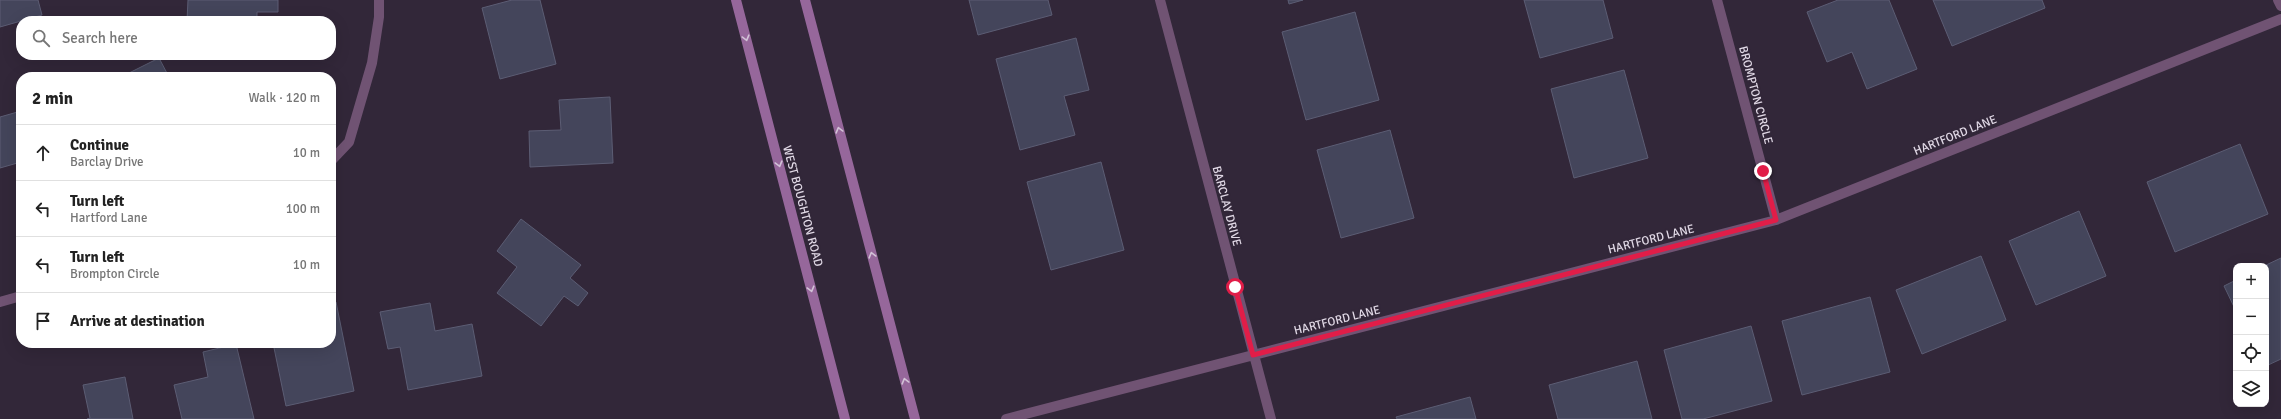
<!DOCTYPE html>
<meta charset="utf-8">
<style>
:root{--surface:#fff;--page:#f2f2f2;--text:#222;--muted:#767676;--line:#e0e0e0}
body{margin:0;font-family:Signika,sans-serif;background:var(--page);color:var(--text)}
.controls{position:absolute;right:12px;bottom:12px;display:grid;overflow:hidden;border-radius:8px;box-shadow:0 4px 16px #0002}
.controls button{width:36px;height:36px;display:grid;place-items:center;padding:0;border:0;border-bottom:1px solid var(--line);background:var(--surface);color:var(--text);font:20px sans-serif}
.stop{position:absolute;width:12px;height:12px;margin:-9px;border:3px solid #e11d48;border-radius:50%;background:#fff}
.stop.end{background:#e11d48;border-color:#fff;box-shadow:0 1px 4px #0008}
.list{margin:0;padding:0;list-style:none}
h2{display:flex;justify-content:space-between;align-items:center;height:52px;margin:0;padding:0 16px;font-size:17px}
h2 small{font-size:13px;font-weight:400;color:var(--muted)}
.list li{display:grid;grid-template-columns:26px 1fr auto;gap:12px;align-items:center;box-sizing:border-box;height:56px;padding:0 16px;border-top:1px solid var(--line)}
.list b{display:block;font-size:15px;white-space:nowrap}
.list p{margin:0;font-size:13px;white-space:nowrap;color:var(--muted)}
.list em{font-size:13px;font-style:normal;color:var(--muted)}
.icon{flex:none;width:22px;height:22px;fill:none;stroke:currentColor;stroke-width:2;stroke-linecap:round;stroke-linejoin:round}
.map{position:relative;flex:none;width:2281px;height:419px;overflow:hidden}
.search{position:absolute;background:var(--surface);box-shadow:0 4px 16px #0002;left:16px;top:16px;width:320px;height:44px;display:flex;align-items:center;gap:10px;box-sizing:border-box;padding:0 14px;border-radius:16px;color:var(--muted);font-size:15px}
.panel{position:absolute;background:var(--surface);box-shadow:0 4px 16px #0002;left:16px;top:72px;width:320px;height:276px;border-radius:16px}
.map>svg:first-child{display:block}
.building{fill:#44455b;stroke:#5c5d74}
.lines{fill:none;stroke-linecap:round;stroke-linejoin:round}
.minor{stroke:#705373;stroke-width:10}
.secondary{stroke:#96679b;stroke-width:10}
.oneway{stroke:#d2c2d7}
.route{stroke:#e11d48;stroke-width:5}
.labels{text-anchor:middle;stroke-width:4;stroke-linejoin:round;paint-order:stroke}
.street-label{font-size:12px;fill:#e1d9e6;stroke:#322739}
</style>
<div class="map">
<svg width="2281" height="419" viewBox="0 0 2281 419">
<rect width="100%" height="100%" fill="#322739"/>
<path class="building" d="M0 0H38L42 15 0 27Z
M188 0H278V12H257V21H187Z
M512 0H540L556 64 500 79 482 8Z
M969 0H1048L1052 15 978 35Z
M1288 0H1303L1289 4Z
M1524 0H1603L1613 38 1540 58Z
M1838 0H1889L1917 69 1867 89 1852 52 1827 62 1807 12Z
M1933 0H2042L2045 8 1952 46Z
M1355 12 1379 100 1306 120 1282 32Z
M1076 38 1089 90 1064 96 1075 135 1020 150 996 59Z
M159 58 169 77H121Z
M1624 70 1648 158 1574 178 1551 89Z
M610 97 613 163 530 167 529 131 561 130 559 100Z
M21 111V162L0 168V117Z
M1390 130 1414 218 1341 238 1317 150Z
M2240 144 2268 214 2175 252 2147 182Z
M1101 162 1124 250 1051 270 1027 182Z
M2079 211 2106 276 2036 305 2009 241Z
M521 219 581 265 570 278 588 293 578 306 564 296 541 326 497 293 517 267 497 251Z
M1981 256 2006 320 1922 354 1896 290Z
M2281 258V359L2266 366V266H2264Z
M2236 280V311L2224 286Z
M1870 297 1890 372 1802 395 1782 321Z
M336 302 354 391 286 406 273 343H331V303Z
M430 303 435 331 472 324 482 376 408 390 400 347 388 349 380 312Z
M1751 326 1772 401 1703 419H1682L1664 350Z
M236 344 254 419H182L174 385 208 377 203 352Z
M1637 361 1652 419H1558L1549 385Z
M125 377 133 419H87L90 418 83 385Z
M1470 397 1476 419H1397L1396 417Z"/>
<g class="lines">
<path class="minor" d="M1160 0 1271 419
M1717 0 1776 220
M2278 0 2281 6
M331 161 349 142 372 63 379 17V0
M0 302 21 296
M1006 419 1776 220 2281 19"/>
<path class="secondary" d="M736 0 845 419
M805 0 915 419"/>
</g>
<defs><path id="oneway-chevron" d="M-2-3.5L2.5 0L-2 3.5" fill="none" stroke-width="1.6" stroke-linecap="round" stroke-linejoin="round"/></defs>
<g class="oneway">
<use href="#oneway-chevron" transform="translate(746 38) rotate(75)"/>
<use href="#oneway-chevron" transform="translate(839 130) rotate(-105)"/>
<use href="#oneway-chevron" transform="translate(779 164) rotate(75)"/>
<use href="#oneway-chevron" transform="translate(872 255) rotate(-105)"/>
<use href="#oneway-chevron" transform="translate(811 289) rotate(75)"/>
<use href="#oneway-chevron" transform="translate(905 381) rotate(-105)"/>
</g>
<g class="lines">
<path class="route" d="M1235 287 1253 355 1776 220 1763 171"/>
</g>
<g class="labels">
<g class="street-label">
<text transform="translate(1756 95) rotate(75)" y="4">BROMPTON CIRCLE</text>
<text transform="translate(1955 135) rotate(-22)" y="4">HARTFORD LANE</text>
<text transform="translate(803 206) rotate(75)" y="4">WEST BOUGHTON ROAD</text>
<text transform="translate(1227 206) rotate(75)" y="4">BARCLAY DRIVE</text>
<text transform="translate(1651 239) rotate(-14)" y="4">HARTFORD LANE</text>
<text transform="translate(1337 320) rotate(-14)" y="4">HARTFORD LANE</text>
</g>
</g>
</svg>
<div class="controls">
<button>+</button>
<button>−</button>
<button><svg class="icon" aria-label="locate" viewBox="0 0 24 24"><circle cx="12" cy="12" r="6"/><path d="M12 2v4M12 18v4M2 12h4M18 12h4"/></svg></button>
<button><svg class="icon" aria-label="layers" viewBox="0 0 24 24"><path d="M12 4l9 5-9 5-9-5zM3 14l9 5 9-5"/></svg></button>
</div>
<div class="stop" style="left:1235px;top:287px"></div>
<div class="stop end" style="left:1763px;top:171px"></div>
<div class="search"><svg class="icon" aria-label="search" viewBox="0 0 24 24"><circle cx="10" cy="10" r="6"/><path d="M15 15l6 6"/></svg>Search here</div>
<section class="panel">
<h2>2 min<small>Walk · 120 m</small></h2>
<ul class="list">
<li><svg class="icon" aria-label="ahead" viewBox="0 0 24 24"><path d="M12 20V5M6 11l6-6 6 6"/></svg><div><b>Continue</b><p>Barclay Drive</p></div><em>10 m</em></li>
<li><svg class="icon" aria-label="left" viewBox="0 0 24 24"><path d="M17 20v-9H6M10 6l-5 5 5 5"/></svg><div><b>Turn left</b><p>Hartford Lane</p></div><em>100 m</em></li>
<li><svg class="icon" aria-label="left" viewBox="0 0 24 24"><path d="M17 20v-9H6M10 6l-5 5 5 5"/></svg><div><b>Turn left</b><p>Brompton Circle</p></div><em>10 m</em></li>
<li><svg class="icon" aria-label="arrive" viewBox="0 0 24 24"><path d="M6 21V4h12l-3 4 3 4H6"/></svg><div><b>Arrive at destination</b></div></li>
</ul>
</section>
</div>
